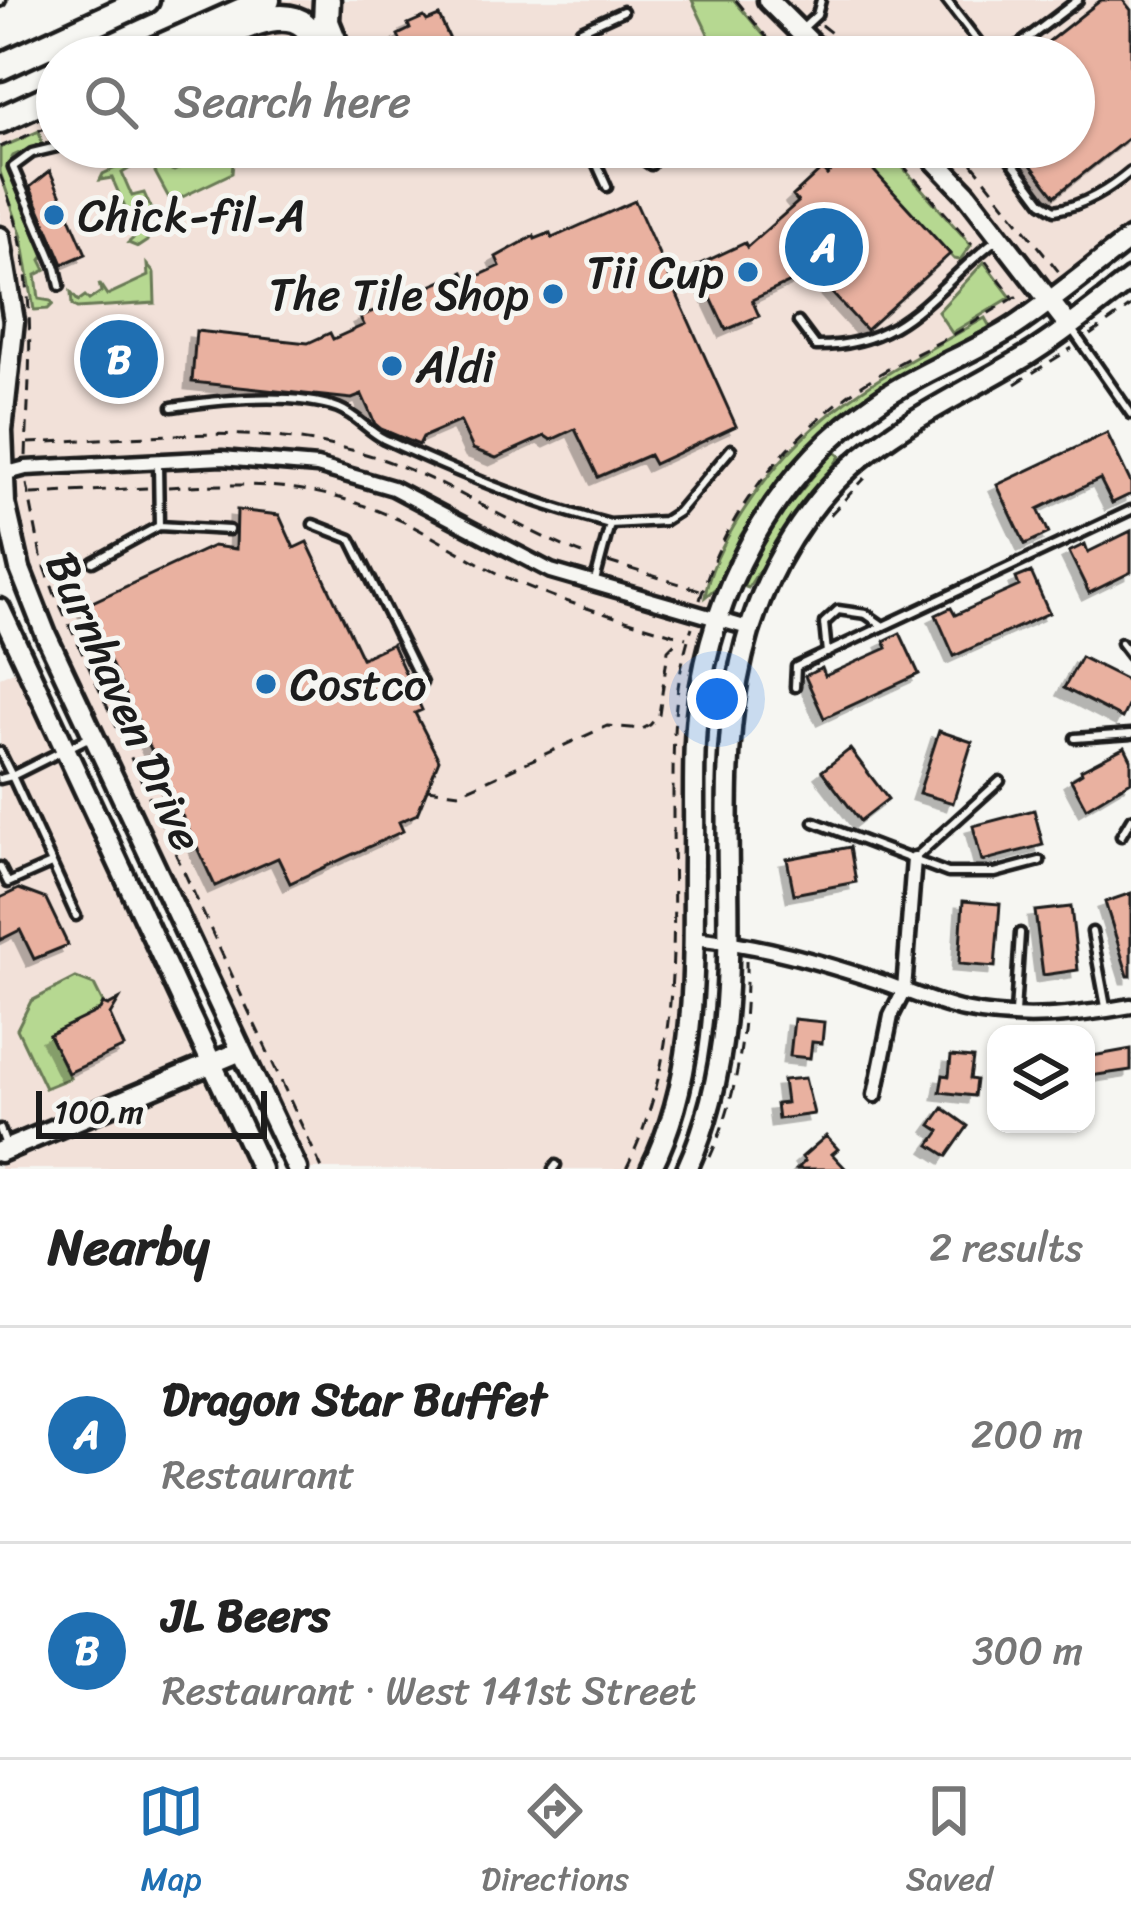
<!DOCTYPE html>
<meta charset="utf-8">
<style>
:root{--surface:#fff;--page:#f6f6f6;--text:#222;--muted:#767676;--line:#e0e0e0;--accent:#1f6fb2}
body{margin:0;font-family:Sriracha,sans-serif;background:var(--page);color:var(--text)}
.controls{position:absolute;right:36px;bottom:36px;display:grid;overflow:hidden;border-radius:24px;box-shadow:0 3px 9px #0004}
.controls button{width:108px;height:108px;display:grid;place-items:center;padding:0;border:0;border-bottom:3px solid var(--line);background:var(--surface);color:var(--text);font:60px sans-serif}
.scale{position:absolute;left:36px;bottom:30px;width:231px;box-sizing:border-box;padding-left:12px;border:6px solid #1c1c1c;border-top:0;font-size:33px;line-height:42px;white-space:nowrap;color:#1c1c1c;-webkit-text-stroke:9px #f6f6f2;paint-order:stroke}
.you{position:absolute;left:717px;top:699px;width:42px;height:42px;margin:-30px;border:9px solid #fff;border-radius:50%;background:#1a73e8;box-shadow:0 0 0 18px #1a73e833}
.badge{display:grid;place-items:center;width:78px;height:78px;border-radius:50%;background:var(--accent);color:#fff;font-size:39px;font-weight:700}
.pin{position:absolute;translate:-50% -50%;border:6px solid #fff;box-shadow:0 3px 12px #0006}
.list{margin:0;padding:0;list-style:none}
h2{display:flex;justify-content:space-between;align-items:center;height:156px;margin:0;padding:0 48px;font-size:51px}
h2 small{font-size:39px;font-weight:400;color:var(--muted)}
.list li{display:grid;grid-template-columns:78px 1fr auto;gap:36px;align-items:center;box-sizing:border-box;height:216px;padding:0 48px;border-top:3px solid var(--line)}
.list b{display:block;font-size:45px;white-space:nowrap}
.list p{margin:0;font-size:39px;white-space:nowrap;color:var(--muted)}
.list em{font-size:39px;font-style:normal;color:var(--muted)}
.icon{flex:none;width:66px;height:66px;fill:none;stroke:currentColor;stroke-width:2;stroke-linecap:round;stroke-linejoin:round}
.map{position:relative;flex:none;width:1131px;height:1169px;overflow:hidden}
.search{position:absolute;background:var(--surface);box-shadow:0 3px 9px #0004;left:36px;right:36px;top:36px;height:132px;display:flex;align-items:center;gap:30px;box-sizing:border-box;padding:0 42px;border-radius:66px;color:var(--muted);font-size:45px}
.sheet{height:588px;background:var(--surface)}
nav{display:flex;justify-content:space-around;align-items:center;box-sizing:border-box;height:168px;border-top:3px solid var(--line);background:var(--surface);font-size:33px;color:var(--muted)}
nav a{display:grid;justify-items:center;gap:6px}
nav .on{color:var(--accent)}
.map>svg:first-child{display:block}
.built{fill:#f2e1d9}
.green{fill:#b6d891;stroke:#697a56;stroke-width:3}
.building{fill:#e9b1a0;stroke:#1c1c1c;stroke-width:3;filter:url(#shadow)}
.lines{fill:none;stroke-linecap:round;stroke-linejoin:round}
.lane-casing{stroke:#1c1c1c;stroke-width:15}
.street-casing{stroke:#1c1c1c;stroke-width:21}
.secondary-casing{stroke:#1c1c1c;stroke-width:27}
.highway-casing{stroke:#1c1c1c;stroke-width:33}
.path{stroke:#1c1c1c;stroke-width:3;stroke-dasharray:12 9;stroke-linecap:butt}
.lane{stroke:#f6f6f2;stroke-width:6}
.street{stroke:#f6f6f2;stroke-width:12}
.secondary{stroke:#f6f6f2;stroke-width:18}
.highway{stroke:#f6f6f2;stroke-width:24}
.poi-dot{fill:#1f6fb2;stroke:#f6f6f2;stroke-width:4.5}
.labels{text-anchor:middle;stroke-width:10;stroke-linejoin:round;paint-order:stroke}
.poi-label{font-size:45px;fill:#1c1c1c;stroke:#f6f6f2;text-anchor:start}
.street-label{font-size:45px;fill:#1c1c1c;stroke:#f6f6f2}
</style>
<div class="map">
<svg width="1131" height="1169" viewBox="0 0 1131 1169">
<defs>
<filter id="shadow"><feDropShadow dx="-7" dy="7" stdDeviation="0" flood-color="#0004"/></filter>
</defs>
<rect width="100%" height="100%" fill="#f6f6f2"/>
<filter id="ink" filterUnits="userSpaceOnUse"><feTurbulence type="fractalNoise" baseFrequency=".00833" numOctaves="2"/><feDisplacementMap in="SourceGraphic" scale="24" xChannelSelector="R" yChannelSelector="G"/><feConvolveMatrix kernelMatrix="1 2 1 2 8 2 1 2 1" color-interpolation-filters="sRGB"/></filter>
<g filter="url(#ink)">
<path class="built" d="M267 0H1131V238L1016 325 856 418 760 526 700 688 692 1008 651 1169H297L46 635 5 503 11 362 0 237V120L57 94V147H1074V57H139Z
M25 666 261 1169H0V1152L7 1148 0 1129V677Z"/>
<path class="green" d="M692 0H734L767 39 752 57H719Z
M39 131 42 143 13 156 7 167 44 256 41 260 46 270 36 275 39 299 51 301 53 304 48 309 34 310 22 237 0 172V148Z
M205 147H226L233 163 232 173 176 200 169 198 155 172 157 165 174 171 212 154Z
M852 147H885L971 245 960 260 954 259Z
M124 164 132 167 122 173 132 196 144 193 153 213 147 241 138 247 128 243 137 235 112 178 100 180 103 174Z
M984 262 1011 297 952 333 938 312Z
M147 265 154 273 155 303 77 308 72 305 71 293 78 301 85 296 89 300 101 292 99 283 107 295 148 276Z
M985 318 990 327 897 377 821 433 767 495 741 535 716 588 705 597C709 568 726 538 742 513 808 410 883 376 985 318Z
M834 451 840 456 834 465 790 522 748 588 740 585 771 527Z
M76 978 94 985 103 1003 100 1010 49 1035 70 1078 45 1088 17 1029 31 1001Z"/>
<path class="building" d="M1101 0H1123L1131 10V136L1055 196 1017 147H1074V57H1029Z
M439 16 458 57H378L403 46 398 35 410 29 408 24 424 17 427 21Z
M855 150 950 254 866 330 809 268 797 279 752 300 759 316 726 330 696 266 745 243 747 247 798 202 793 196 822 169 827 175Z
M50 171 86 254 63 264 30 187Z
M635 201 736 426 654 464 649 455 598 477 575 429 551 440 545 436 496 458 473 449 460 421 423 437 419 445 381 429 375 424 362 395 352 399 192 382 196 331 308 343 330 333 333 339 364 325 360 317 405 297 463 272 467 281 500 266 496 257 534 236 535 239 550 233 552 238Z
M146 339 148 375 92 378 90 343Z
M1107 433 1131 483V494L1112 503 1100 479 1038 509 1049 533 1025 544 997 485Z
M237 510 279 515 294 548 307 542 362 658 392 644 422 710 415 713 439 760 417 814 399 822 403 831 290 883 278 858 215 886 84 606 213 546 236 549Z
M1131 531V572L1089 593 1069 552 1085 544 1088 552Z
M1031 572 1049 613 954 656 936 615 951 608 955 615 988 600 1019 586 1016 578Z
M900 633 919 674 824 718 805 676 822 668 825 676 887 648 884 641Z
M1081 657 1131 682V700L1122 718 1064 688Z
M939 731 972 742 953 803 919 793Z
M1125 747 1131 759V781L1086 808 1071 780 1082 773 1081 770Z
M850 749 888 799 860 821 822 771Z
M1034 810 1043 845 982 861 973 826Z
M850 847 856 882 794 894 787 859Z
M19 889 46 899 68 945 34 959 20 930 0 940V898Z
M1131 893V976H1128L1105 902Z
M963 901 1000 904 995 967 959 964Z
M1071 907 1078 970 1043 975 1035 911Z
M119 1000 110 1015 124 1047 68 1073 49 1035 100 1010 103 1004 108 1006Z
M794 1019 824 1022 822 1043 812 1042 810 1058 790 1056Z
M1131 1049V1070L1090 1076 1087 1057Z
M951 1056 973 1058 970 1079 976 1080 974 1096 940 1092 943 1075 949 1076Z
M805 1078 814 1114 778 1119 776 1104 786 1103 783 1080Z
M943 1108 968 1126 947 1156 930 1145 940 1131 931 1125Z
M826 1136 838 1149 832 1154 846 1169H797L805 1161 802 1157Z"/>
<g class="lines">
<defs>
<path id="lane" d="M946 0 990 57
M0 2 1 0
M801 30 817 15 821 0
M281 57H282
M513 57 541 48 549 57
M593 57 581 30 623 11
M1003 57 1078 0
M57 147 32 153 13 167 56 268 60 286
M589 147 607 187
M634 147 638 156 651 165
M1001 147 1042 202 1055 210C1085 205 1108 190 1131 171
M798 322 816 346C906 347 934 287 997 239
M1071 328 1131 414
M172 407C218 400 293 392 338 408 356 415 368 431 384 439 458 473 532 504 610 524
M313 524 351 539 422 683
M159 526 229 530
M93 562 159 526 158 464
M595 581 610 524 664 521 678 512 731 449
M1121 643 1131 656
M827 653 824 623 838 610 866 614 883 626
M795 687 796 667 1131 510
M1075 738 1131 734
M0 752 12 776 0 779
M814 822 948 873H995L1040 861
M1121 836 1131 819
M916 857 1000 781
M0 867 8 883 51 864
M76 916 12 776 90 737
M1092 932 1106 1007
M1015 1013 1020 933
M0 1129 7 1148
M553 1169 556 1165"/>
<path id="street" d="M0 475 26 468 222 458 317 466 393 488 551 571 748 628
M693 938C760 944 820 962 884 983 910 992 937 1004 964 1010 1021 1022 1074 1016 1131 1006
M875 1095 891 1016 904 990 914 859"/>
<path id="secondary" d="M768 0 825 57
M922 147 966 193 1069 326
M0 237 14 321 2 431 5 503 20 569 46 635 297 1169
M0 609 261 1169
M0 1152 241 1051
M651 1169C700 1071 693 964 694 857 695 801 691 741 701 685 721 571 783 466 880 400 922 371 972 354 1015 326 1055 299 1093 267 1131 238
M687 1169C787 951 651 704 819 500 875 431 954 400 1028 355 1064 333 1097 305 1131 279"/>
<path id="highway" d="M327 0 326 22 340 57
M139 57 267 0
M182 57C211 44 276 1 304 25 313 33 318 46 323 57
M0 67 146 0
M0 120 57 94"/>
</defs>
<use href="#lane" class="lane-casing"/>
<use href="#street" class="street-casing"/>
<use href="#secondary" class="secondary-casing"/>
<use href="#highway" class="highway-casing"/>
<path class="path" d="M736 0 783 57
M821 25 862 57
M0 147 57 123
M887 147 972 244
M959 147 1059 272
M0 175C40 272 29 356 26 457
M986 261 1013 297
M1090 335 1131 306
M1015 384 1072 348
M28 443C142 438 259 421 369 455 446 478 512 528 588 556
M27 484 41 556 54 592 322 1169
M168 487C258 482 320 483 404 522 443 541 479 566 519 583 573 606 630 621 686 638
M31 494 147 488
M830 515 865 478
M608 562 703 591
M700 600C723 517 783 443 852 392 885 368 922 352 958 332 979 320 1000 305 1022 294
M427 789 459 793 607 726 642 729 650 725 659 715 668 650 680 638
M710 1157C738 1096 747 1027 746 961
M626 1169C683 1054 673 933 673 808 673 747 672 686 692 627"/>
<use href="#lane" class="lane"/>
<use href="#street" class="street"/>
<use href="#secondary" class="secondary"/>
<use href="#highway" class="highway"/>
</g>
</g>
<g class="poi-dot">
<circle cx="54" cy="215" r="12"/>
<circle cx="748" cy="272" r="12"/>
<circle cx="553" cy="294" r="12"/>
<circle cx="392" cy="366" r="12"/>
<circle cx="266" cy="684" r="12"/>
</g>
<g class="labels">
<g class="poi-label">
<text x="78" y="231">Chick-fil-A</text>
<text x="724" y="288" text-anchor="end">Tii Cup</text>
<text x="529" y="310" text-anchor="end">The Tile Shop</text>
<text x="416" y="382">Aldi</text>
<text x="290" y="700">Costco</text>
</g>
<g class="street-label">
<text transform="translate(125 701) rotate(66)" y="16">Burnhaven Drive</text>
</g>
</g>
</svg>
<div class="controls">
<button><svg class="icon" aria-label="layers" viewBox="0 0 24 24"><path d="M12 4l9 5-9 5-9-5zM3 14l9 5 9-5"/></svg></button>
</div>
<div class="scale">100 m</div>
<div class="you"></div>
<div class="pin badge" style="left:824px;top:247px">A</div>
<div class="pin badge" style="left:119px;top:359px">B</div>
<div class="search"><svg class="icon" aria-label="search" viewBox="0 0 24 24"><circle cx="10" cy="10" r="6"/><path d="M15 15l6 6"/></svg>Search here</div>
</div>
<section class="sheet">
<h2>Nearby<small>2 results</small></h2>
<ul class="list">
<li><span class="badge">A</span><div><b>Dragon Star Buffet</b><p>Restaurant</p></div><em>200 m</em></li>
<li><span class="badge">B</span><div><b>JL Beers</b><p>Restaurant · West 141st Street</p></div><em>300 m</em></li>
</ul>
</section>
<nav>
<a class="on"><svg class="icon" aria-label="map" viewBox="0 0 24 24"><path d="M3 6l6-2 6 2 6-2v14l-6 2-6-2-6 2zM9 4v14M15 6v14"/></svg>Map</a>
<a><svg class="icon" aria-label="directions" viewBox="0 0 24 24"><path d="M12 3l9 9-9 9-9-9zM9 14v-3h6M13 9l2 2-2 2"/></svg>Directions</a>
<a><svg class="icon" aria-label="saved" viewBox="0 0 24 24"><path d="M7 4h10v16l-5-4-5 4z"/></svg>Saved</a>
</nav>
